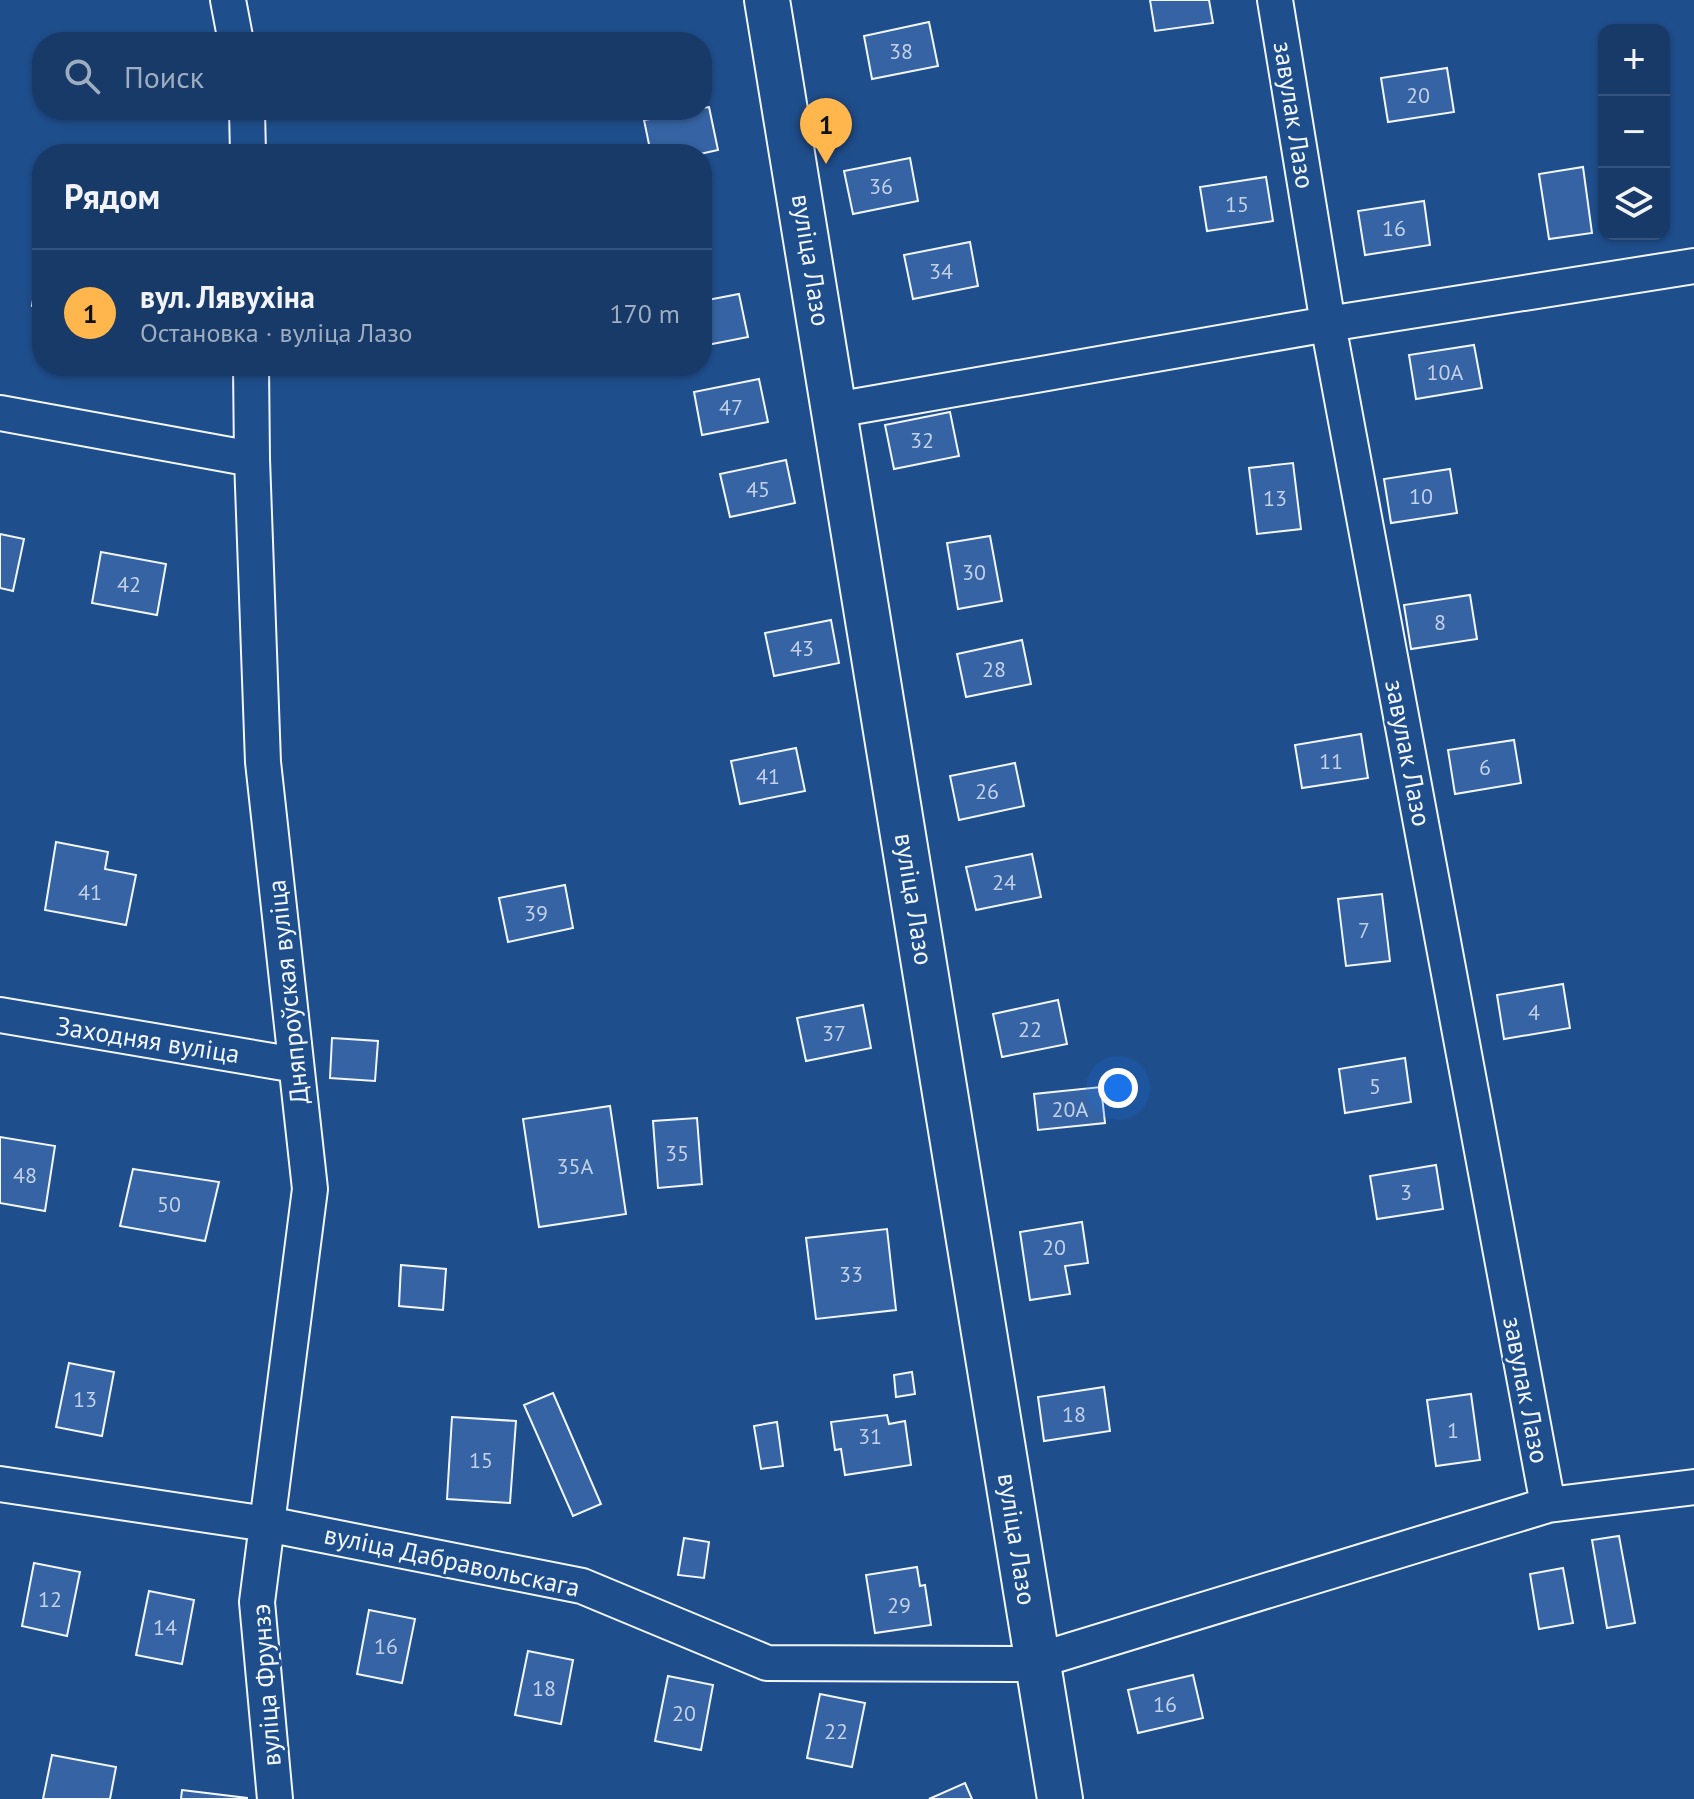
<!DOCTYPE html>
<html lang="ru">
<meta charset="utf-8">
<style>
:root{--surface:#173a69;--page:#244571;--text:#f1f3f6;--muted:#9eadc0;--line:#36547d;--accent:#ffb74d}
body{margin:0;font-family:"PT Sans",sans-serif;background:var(--page);color:var(--text)}
.controls{position:absolute;right:24px;top:24px;display:grid;overflow:hidden;border-radius:16px;box-shadow:0 2px 6px #0004}
.controls button{width:72px;height:72px;display:grid;place-items:center;padding:0;border:0;border-bottom:2px solid var(--line);background:var(--surface);color:var(--text);font:40px sans-serif}
.you{position:absolute;left:1118px;top:1088px;width:28px;height:28px;margin:-20px;border:6px solid #fff;border-radius:50%;background:#1a73e8;box-shadow:0 0 0 12px #1a73e833}
.badge{display:grid;place-items:center;width:52px;height:52px;border-radius:50%;background:var(--accent);color:#111;font-size:26px;font-weight:700}
.pin{position:absolute;translate:-50% -66px;filter:drop-shadow(0 2px 4px #0008)}
.pin::after{content:'';position:absolute;top:42px;width:28px;height:24px;background:inherit;clip-path:polygon(0 0,100% 0,50% 100%)}
.list{margin:0;padding:0;list-style:none}
h2{display:flex;justify-content:space-between;align-items:center;height:104px;margin:0;padding:0 32px;font-size:34px}
h2 small{font-size:26px;font-weight:400;color:var(--muted)}
.list li{display:grid;grid-template-columns:52px 1fr auto;gap:24px;align-items:center;box-sizing:border-box;height:128px;padding:0 32px;border-top:2px solid var(--line)}
.list b{display:block;font-size:30px;white-space:nowrap}
.list p{margin:0;font-size:26px;white-space:nowrap;color:var(--muted)}
.list em{font-size:26px;font-style:normal;color:var(--muted)}
.icon{flex:none;width:44px;height:44px;fill:none;stroke:currentColor;stroke-width:2;stroke-linecap:round;stroke-linejoin:round}
.map{position:relative;flex:none;width:1694px;height:1799px;overflow:hidden}
.search{position:absolute;background:var(--surface);box-shadow:0 2px 6px #0004;left:32px;top:32px;width:680px;height:88px;display:flex;align-items:center;gap:20px;box-sizing:border-box;padding:0 28px;border-radius:32px;color:var(--muted);font-size:30px}
.panel{position:absolute;background:var(--surface);box-shadow:0 2px 6px #0004;left:32px;top:144px;width:680px;height:232px;border-radius:32px}
.map>svg:first-child{display:block}
.building{fill:#3563a3;stroke:#f2f6ff;stroke-width:2}
.lines{fill:none;stroke-linecap:round;stroke-linejoin:round}
.minor-casing{stroke:#f2f6ff;stroke-width:38}
.secondary-casing{stroke:#f2f6ff;stroke-width:48}
.minor{stroke:#1f4e8c;stroke-width:34}
.secondary{stroke:#1f4e8c;stroke-width:44}
.labels{text-anchor:middle;stroke-width:6;stroke-linejoin:round;paint-order:stroke}
.number-label{font-size:22px;fill:#c3d1e8}
.street-label{font-size:26px;fill:#f2f6ff;stroke:#1f4e8c}
</style>
<div class="map">
<svg width="1694" height="1799" viewBox="0 0 1694 1799">
<rect width="100%" height="100%" fill="#1f4e8c"/>
<path class="building" d="M1150 0H1209L1213 23 1155 31Z
M929 22 938 66 872 79 864 36Z
M1447 68 1454 112 1388 122 1381 78Z
M709 107 718 150 700 154H651L644 120 702 110V108Z
M910 158 918 201 853 214 844 171Z
M1583 167 1592 233 1549 239 1539 174Z
M1266 177 1273 221 1207 231 1200 187Z
M1424 201 1430 245 1365 255 1358 211Z
M970 242 978 286 913 299 904 255Z
M42 244V308L32 306Z
M739 294 748 337 702 346V301Z
M1474 345 1482 388 1416 399 1409 355Z
M759 379 768 422 702 435 694 392Z
M950 412 959 456 894 469 885 425Z
M786 460 795 503 730 517 720 474Z
M1293 463 1301 529 1257 534 1249 468Z
M1450 469 1457 513 1391 523 1384 479Z
M0 534 24 539 13 591 0 588Z
M990 536 1002 601 958 609 947 543Z
M101 552 166 564 157 615 92 603Z
M1470 595 1477 639 1411 649 1404 605Z
M831 620 839 663 774 676 765 633Z
M1022 640 1031 684 966 697 957 654Z
M1361 734 1368 778 1302 788 1295 745Z
M1514 740 1521 783 1455 794 1448 750Z
M796 748 805 791 740 804 731 761Z
M1015 763 1024 806 959 820 950 776Z
M56 842 108 852 105 869 136 875 126 925 45 910Z
M1032 854 1041 897 976 910 966 867Z
M565 885 573 928 508 942 499 898Z
M1382 894 1390 961 1346 966 1338 899Z
M1563 984 1570 1028 1504 1039 1497 995Z
M1058 1000 1067 1044 1002 1057 993 1014Z
M863 1005 871 1048 806 1061 797 1018Z
M332 1038 378 1041 375 1081 330 1078Z
M1405 1058 1411 1102 1345 1113 1339 1069Z
M1101 1087 1105 1123 1038 1130 1034 1094Z
M610 1106 626 1214 539 1227 523 1119Z
M697 1118 702 1184 658 1188 653 1121Z
M0 1137 55 1146 45 1211 0 1203Z
M1436 1165 1443 1209 1377 1219 1370 1176Z
M133 1169 219 1182 205 1241 120 1226Z
M1082 1222 1088 1263 1065 1266 1070 1294 1030 1300 1020 1232Z
M887 1229 896 1310 816 1319 806 1238Z
M401 1265 446 1269 443 1310 399 1306Z
M69 1363 114 1372 102 1436 56 1427Z
M912 1372 915 1394 896 1397 894 1375Z
M1104 1387 1110 1431 1044 1441 1038 1397Z
M553 1393 601 1504 573 1516 524 1405Z
M1471 1394 1480 1460 1436 1466 1427 1400Z
M887 1415 889 1424 905 1421 911 1465 845 1475 841 1449 835 1450 831 1422Z
M452 1417 516 1421 510 1503 447 1499Z
M777 1422 783 1466 761 1469 754 1426Z
M1619 1536 1635 1623 1607 1628 1592 1540Z
M684 1538 709 1542 704 1578 678 1575Z
M34 1563 80 1572 67 1636 22 1626Z
M917 1567 920 1586 925 1585 931 1625 875 1633 866 1575Z
M1563 1568 1573 1623 1539 1629 1530 1574Z
M149 1591 194 1600 182 1664 136 1655Z
M369 1610 415 1619 402 1683 357 1674Z
M528 1651 573 1660 561 1724 515 1715Z
M1193 1675 1203 1718 1138 1733 1128 1690Z
M668 1676 713 1685 701 1750 655 1741Z
M820 1694 865 1703 852 1767 807 1758Z
M52 1755 116 1767 110 1799H43Z
M965 1783 972 1799H929Z
M182 1790 247 1798V1799H181Z"/>
<g class="lines">
<defs>
<path id="minor" d="M228 0 236 42
M1275 0 1328 324 1548 1505
M247 110 248 154
M251 366 252 459 263 762 310 1189 257 1602 275 1799
M835 410 1328 324 1694 266
M0 413 252 459
M0 1015 296 1065
M0 1484 267 1524 582 1586 767 1663 1016 1664 1036 1661 1548 1505 1694 1487"/>
<path id="secondary" d="M767 0 1060 1799"/>
</defs>
<use href="#minor" class="minor-casing"/>
<use href="#secondary" class="secondary-casing"/>
<use href="#minor" class="minor"/>
<use href="#secondary" class="secondary"/>
</g>
<g class="labels">
<g class="number-label">
<text x="901" y="59">38</text>
<text x="1418" y="103">20</text>
<text x="881" y="194">36</text>
<text x="1237" y="212">15</text>
<text x="1394" y="236">16</text>
<text x="941" y="279">34</text>
<text x="1445" y="380">10А</text>
<text x="731" y="415">47</text>
<text x="922" y="448">32</text>
<text x="758" y="497">45</text>
<text x="1421" y="504">10</text>
<text x="1275" y="506">13</text>
<text x="974" y="580">30</text>
<text x="129" y="592">42</text>
<text x="1440" y="630">8</text>
<text x="802" y="656">43</text>
<text x="994" y="677">28</text>
<text x="1331" y="769">11</text>
<text x="1485" y="775">6</text>
<text x="768" y="784">41</text>
<text x="987" y="799">26</text>
<text x="1004" y="890">24</text>
<text x="90" y="900">41</text>
<text x="536" y="921">39</text>
<text x="1364" y="938">7</text>
<text x="1534" y="1020">4</text>
<text x="1030" y="1037">22</text>
<text x="834" y="1041">37</text>
<text x="1375" y="1094">5</text>
<text x="1070" y="1117">20А</text>
<text x="677" y="1161">35</text>
<text x="575" y="1174">35А</text>
<text x="25" y="1183">48</text>
<text x="1406" y="1200">3</text>
<text x="169" y="1212">50</text>
<text x="1054" y="1255">20</text>
<text x="851" y="1282">33</text>
<text x="85" y="1407">13</text>
<text x="1074" y="1422">18</text>
<text x="1453" y="1438">1</text>
<text x="870" y="1444">31</text>
<text x="481" y="1468">15</text>
<text x="50" y="1607">12</text>
<text x="899" y="1613">29</text>
<text x="165" y="1635">14</text>
<text x="386" y="1654">16</text>
<text x="544" y="1696">18</text>
<text x="1165" y="1712">16</text>
<text x="684" y="1721">20</text>
<text x="836" y="1739">22</text>
</g>
<g class="street-label">
<text transform="translate(1294 115) rotate(81)" y="9">завулак Лазо</text>
<text transform="translate(811 260) rotate(81)" y="9">вуліца Лазо</text>
<text transform="translate(1408 753) rotate(79)" y="9">завулак Лазо</text>
<text transform="translate(914 899) rotate(81)" y="9">вуліца Лазо</text>
<text transform="translate(288 992) rotate(-96)" y="9">Дняпроўская вуліца</text>
<text transform="translate(148 1040) rotate(9)" y="9">Заходняя вуліца</text>
<text transform="translate(1526 1390) rotate(79)" y="9">завулак Лазо</text>
<text transform="translate(1017 1539) rotate(81)" y="9">вуліца Лазо</text>
<text transform="translate(452 1561) rotate(12)" y="9">вуліца Дабравольскага</text>
<text transform="translate(266 1685) rotate(-94)" y="9">вуліца Фрунзэ</text>
</g>
</g>
</svg>
<div class="controls">
<button>+</button>
<button>−</button>
<button><svg class="icon" aria-label="layers" viewBox="0 0 24 24"><path d="M12 4l9 5-9 5-9-5zM3 14l9 5 9-5"/></svg></button>
</div>
<div class="you"></div>
<div class="pin badge" style="left:826px;top:164px">1</div>
<div class="search"><svg class="icon" aria-label="search" viewBox="0 0 24 24"><circle cx="10" cy="10" r="6"/><path d="M15 15l6 6"/></svg>Поиск</div>
<section class="panel">
<h2>Рядом<small></small></h2>
<ul class="list">
<li><span class="badge">1</span><div><b>вул. Лявухіна</b><p>Остановка · вуліца Лазо</p></div><em>170 m</em></li>
</ul>
</section>
</div>
